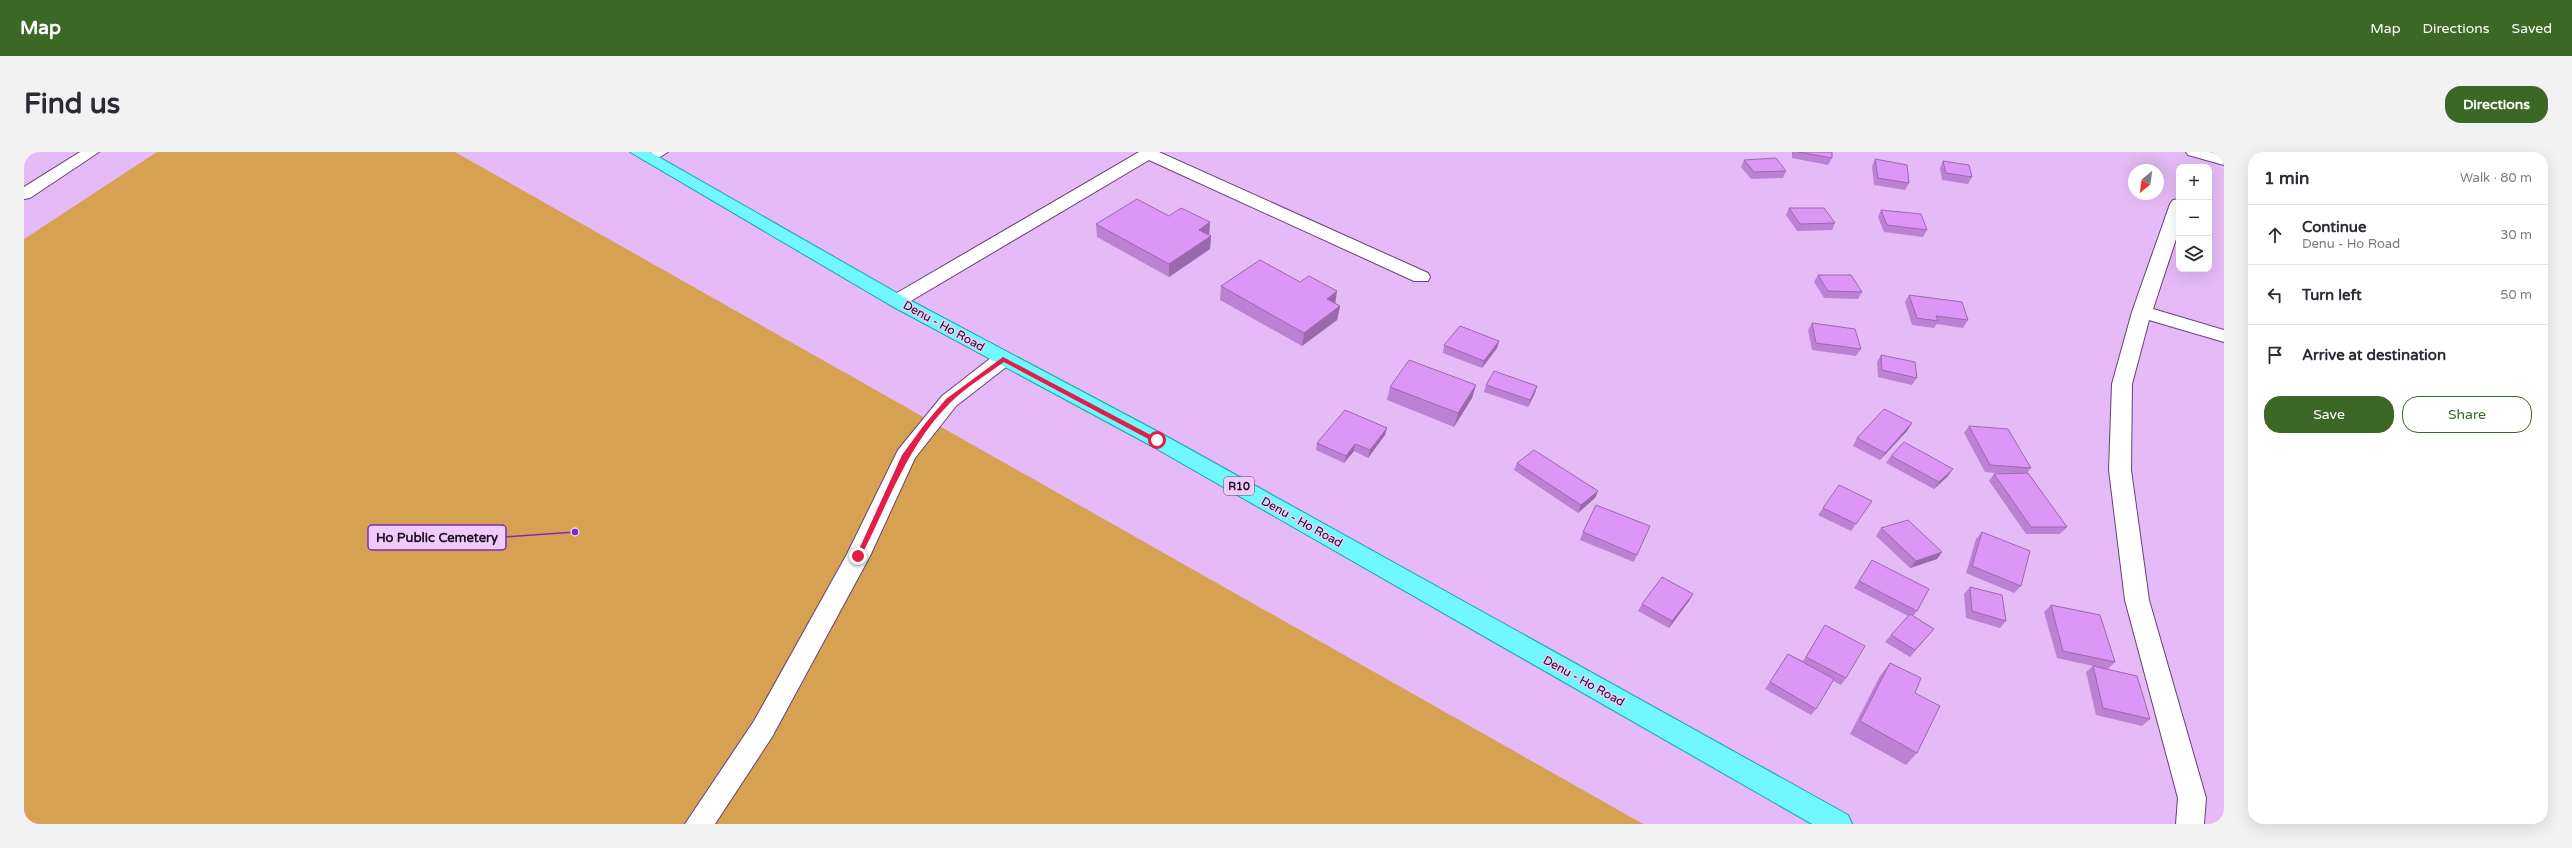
<!DOCTYPE html>
<meta charset="utf-8">
<style>
:root{--surface:#fff;--page:#f2f2f3;--text:#2b2b33;--muted:#7c7c81;--line:#e1e1e2;--accent:#3c6826}
body{margin:0;font-family:"Varela Round",sans-serif;background:var(--page);color:var(--text)}
.controls{position:absolute;right:12px;top:12px;display:grid;overflow:hidden;border-radius:8px;box-shadow:0 4px 16px #0002}
.controls button{width:36px;height:36px;display:grid;place-items:center;padding:0;border:0;border-bottom:1px solid var(--line);background:var(--surface);color:var(--text);font:20px sans-serif}
.compass{position:absolute;left:2104px;top:12px;width:36px;height:36px;border-radius:50%;background:var(--surface);box-shadow:0 4px 16px #0002;rotate:209deg}
.stop{position:absolute;width:12px;height:12px;margin:-9px;border:3px solid #e11d48;border-radius:50%;background:#fff}
.stop.end{background:#e11d48;border-color:#fff;box-shadow:0 1px 4px #0008}
.list{margin:0;padding:0;list-style:none}
h2{display:flex;justify-content:space-between;align-items:center;height:52px;margin:0;padding:0 16px;font-size:17px}
h2 small{font-size:13px;font-weight:400;color:var(--muted)}
.list li{display:grid;grid-template-columns:26px 1fr auto;gap:12px;align-items:center;box-sizing:border-box;height:60px;padding:0 16px;border-top:1px solid var(--line)}
.list b{display:block;font-size:15px;white-space:nowrap}
.list p{margin:0;font-size:13px;white-space:nowrap;color:var(--muted)}
.list em{font-size:13px;font-style:normal;color:var(--muted)}
.actions{display:flex;gap:8px;padding:12px 16px}
.actions a{flex:1;padding:9px 0;border:1px solid var(--accent);border-radius:16px;text-align:center;font-size:14px;color:var(--accent)}
.actions .main{background:var(--accent);color:#fff}
.icon{flex:none;width:22px;height:22px;fill:none;stroke:currentColor;stroke-width:2;stroke-linecap:round;stroke-linejoin:round}
.map{position:relative;flex:none;width:2200px;height:672px;overflow:hidden;border-radius:16px}
header{display:flex;align-items:center;gap:24px;box-sizing:border-box;height:56px;padding:0 20px;background:var(--accent);color:#fff}
header strong{font-size:19px}
nav{display:flex;gap:22px;margin-inline-start:auto;font-size:14px}
.intro{display:flex;align-items:center;justify-content:space-between;box-sizing:border-box;height:96px;padding:0 24px}
h1{margin:0;font-size:28px}
.button{padding:10px 18px;border-radius:16px;background:var(--accent);color:#fff;font-size:14px;font-weight:700}
main{display:flex;gap:24px;padding:0 24px}
aside{flex:1;background:var(--surface);border-radius:16px;box-shadow:0 4px 16px #0002}
.map>svg:first-child{display:block}
.green{fill:#d6a252}
.lines{fill:none;stroke-linecap:round;stroke-linejoin:round}
.service-casing{stroke:#684276;stroke-width:2}
.minor-casing{stroke:#684276;stroke-width:2}
.primary-casing{stroke:#15a4ad;stroke-width:2}
.service{fill:#fff;fill-rule:evenodd}
.minor{fill:#fff;fill-rule:evenodd}
.primary{fill:#70f8fa;fill-rule:evenodd}
.wall{fill:#bd81d4}
.shaded-wall{fill:#9a69ac}
.building{fill:#dc96f6;stroke:#9a69ac}
.route{fill:#e11d48}
.labels{text-anchor:middle;stroke-width:3;stroke-linejoin:round;paint-order:stroke}
.shield{fill:#eecbfb;stroke:#5c4764;stroke-width:1}
.shield-label{font-size:11px;font-weight:bold;fill:#1d0e23}
.street-label{font-size:12px;fill:#1d0e23;stroke:#eecbfb}
.leader{fill:none;stroke:#7b2cbf;stroke-width:1.5}
.callout-dot{fill:#7b2cbf;stroke:#eecbfb;stroke-width:1.5}
.callout{fill:#eecbfb;stroke:#7b2cbf;stroke-width:1.5}
.callout-label{font-size:13px;text-anchor:middle;font-weight:bold;fill:#1d0e23}
</style>
<header>
<strong>Map</strong>
<nav><a>Map</a><a>Directions</a><a>Saved</a></nav>
</header>
<div class="intro"><h1>Find us</h1><a class="button">Directions</a></div>
<main>
<div class="map">
<svg width="2200" height="672" viewBox="0 0 2200 672">
<rect width="100%" height="100%" fill="#e5baf6"/>
<path class="green" d="M133 0H431L1619 672H0V87Z"/>
<g class="lines">
<defs>
<path id="service" d="M628 0H644L629 9H621L619 6Z"/>
<path id="minor" d="M56 0H75L6 46 0 47V35Z
M1115 0H1135L1404 121 1406 125 1404 129H1390L1125 8 880 153H866L864 149 866 145Z
M2162 0H2189L2200 3V13L2164 3Z
M2155 47V78L2129 157 2200 178V190L2125 168 2108 232 2107 318 2125 448 2182 646 2180 672H2152L2154 646 2101 448 2085 318 2088 232 2108 160 2146 52 2149 48Z
M979 200 986 202 989 207 986 212 932 254 891 306 846 404 748 585 691 672H661L730 569 823 402 874 298 918 244 972 202Z"/>
<path id="primary" d="M606 0H626L880 145 1140 283 1824 663 1828 672H1788L1126 293 866 153Z"/>
</defs>
<use href="#service" class="service-casing"/>
<use href="#minor" class="minor-casing"/>
<use href="#primary" class="primary-casing"/>
<use href="#service" class="service"/>
<use href="#minor" class="minor"/>
<use href="#primary" class="primary"/>
</g>
<path class="wall" d="M1768 0H1808V6L1804 13 1768 6Z
M1851 7 1885 31 1881 38 1850 33 1848 14Z
M1720 8 1762 19 1759 26 1727 27 1717 15Z
M1919 9 1948 25 1944 32 1918 28 1916 16Z
M1765 56 1811 71 1808 78 1773 79 1762 63Z
M1857 58 1903 78 1899 85 1860 80 1854 65Z
M1145 64 1186 70 1185 83 1187 84 1186 97 1145 125 1073 85 1072 72Z
M1794 123 1838 140 1834 147 1800 146 1790 130Z
M1276 130 1316 154 1313 168 1278 194 1196 148 1197 134Z
M1885 143 1944 168 1939 176 1913 172 1910 176 1888 173 1881 150Z
M1788 171 1837 197 1832 204 1788 198 1784 178Z
M1475 189 1473 196 1458 216 1419 201 1420 193Z
M1857 203 1893 226 1888 233 1854 225 1853 210Z
M1452 233 1448 246 1430 275 1363 248 1366 235Z
M1462 233 1513 234 1511 241 1504 255 1460 240Z
M1888 271 1883 279 1856 308 1829 294 1833 286Z
M1945 274 2007 316 2003 321 2043 375 2036 382H2002L1965 329 1970 322H1981L1961 320 1940 281Z
M1361 283 1344 306 1330 299 1320 311 1292 298 1293 291Z
M1867 304 1924 324 1910 337 1862 311Z
M1493 311 1574 339 1571 346 1554 361 1490 318Z
M1848 349 1827 379 1794 363 1799 356Z
M1857 376 1918 400 1913 407 1886 416 1852 384Z
M1559 380 1613 403 1610 410 1556 388Z
M1958 380 1997 434 1990 441 1942 421 1952 387Z
M1848 408 1893 459 1889 464 1910 477 1886 505 1861 490 1867 483 1884 464 1830 436Z
M1946 435 1982 469 1976 476 1942 466 1940 442Z
M1669 442 1665 449 1645 476 1614 459 1618 452Z
M2027 453 2091 510 2084 517 2126 567 2118 574 2072 563 2062 520 2069 514 2033 506 2020 460Z
M1801 473 1822 526 1817 533 1809 529 1792 557 1787 563 1741 537 1764 502 1779 509Z
M1866 511 1891 541 1893 601 1882 613 1826 582 1856 524Z"/>
<path class="shaded-wall" d="M1186 70 1185 84 1175 78Z
M1187 84 1186 97 1145 125V112Z
M1313 139 1311 153 1303 147Z
M1316 154 1313 168 1278 194 1280 181Z
M1475 189 1473 196 1458 216 1460 209Z
M1452 233 1448 246 1430 275 1434 261Z
M1513 234 1511 241 1504 255 1506 248Z
M1888 271 1883 279 1856 308 1861 301Z
M1363 276 1361 283 1344 306 1346 298Z
M1331 292 1330 299 1320 311 1322 304Z
M1929 317 1924 324 1910 337 1915 330Z
M1574 339 1571 346 1554 361 1557 353Z
M1918 400 1913 407 1886 416 1892 409Z
M1669 442 1665 449 1645 476 1648 469Z"/>
<path class="building" d="M1774 0H1808V6Z
M1752 6 1762 19 1730 20 1720 8Z
M1851 7 1883 13 1885 31 1854 26Z
M1919 9 1945 13 1948 25 1922 21Z
M1113 47 1145 64 1157 56 1186 70 1175 78 1187 84 1145 112 1072 72Z
M1765 56H1800L1811 71 1776 72Z
M1857 58 1897 62 1903 78 1863 73Z
M1236 108 1276 130 1285 124 1313 139 1303 147 1316 154 1280 181 1197 134Z
M1794 123H1827L1838 140 1804 139Z
M1885 143 1938 150 1944 168 1912 164 1914 169 1893 166Z
M1788 171 1831 177 1837 197 1792 191Z
M1436 174 1475 189 1460 209 1420 193Z
M1857 203 1891 210 1893 226 1858 218Z
M1385 208 1452 233 1434 261 1366 235Z
M1470 219 1513 234 1506 248 1462 233Z
M1860 257 1888 271 1861 301 1833 286Z
M1321 258 1363 276 1346 298 1331 292 1322 304 1293 291Z
M1945 274 1984 277 2007 316 1966 313Z
M1880 290 1929 317 1915 330 1867 304Z
M1510 298 1574 339 1557 353 1493 311Z
M2004 321 2043 375H2007L1970 322Z
M1815 333 1848 349 1832 372 1799 356Z
M1572 353 1626 374 1613 403 1559 380Z
M1884 368 1918 400 1892 409 1857 376Z
M1958 380 2006 399 1997 434 1948 414Z
M1848 408 1905 437 1893 459 1835 429Z
M1638 425 1669 442 1648 469 1618 452Z
M1946 435 1978 443 1982 469 1948 459Z
M2027 453 2076 463 2091 510 2039 499Z
M1886 462 1910 477 1891 498 1867 483Z
M1801 473 1841 494 1822 526 1782 505Z
M1764 502 1810 527 1792 557 1746 530Z
M1866 511 1897 526 1891 541 1916 554 1893 601 1836 569Z
M2069 514 2113 524 2126 567 2079 556Z"/>
<path class="route" d="M979 205 1136 288 1130 290 980 210C962 223 942 235 926 251 882 295 864 353 836 406H831L878 303 900 273 922 247Z"/>
<g class="labels">
<rect class="shield" x="1200" y="325" width="30" height="18" rx="3"/>
<g class="shield-label">
<text x="1215" y="338">R10</text>
</g>
<g class="street-label">
<text transform="translate(920 174) rotate(29)" y="4">Denu - Ho Road</text>
<text transform="translate(1278 370) rotate(29)" y="4">Denu - Ho Road</text>
<text transform="translate(1560 529) rotate(29)" y="4">Denu - Ho Road</text>
</g>
</g>
<path class="leader" d="M551 380L482 385"/>
<circle class="callout-dot" cx="551" cy="380" r="4"/>
<rect class="callout" x="344" y="373" width="138" height="25" rx="4"/>
<g class="callout-label">
<text x="413" y="390">Ho Public Cemetery</text>
</g>
</svg>
<div class="controls">
<button>+</button>
<button>−</button>
<button><svg class="icon" aria-label="layers" viewBox="0 0 24 24"><path d="M12 4l9 5-9 5-9-5zM3 14l9 5 9-5"/></svg></button>
</div>
<svg class="compass" viewBox="-18 -18 36 36"><path d="M0-13l5 13h-10z" fill="#e53935"/><path d="M0 13l5-13h-10z" fill="#7c7c81"/></svg>
<div class="stop" style="left:1133px;top:288px"></div>
<div class="stop end" style="left:834px;top:404px"></div>
</div>
<aside>
<h2>1 min<small>Walk · 80 m</small></h2>
<ul class="list">
<li><svg class="icon" aria-label="ahead" viewBox="0 0 24 24"><path d="M12 20V5M6 11l6-6 6 6"/></svg><div><b>Continue</b><p>Denu - Ho Road</p></div><em>30 m</em></li>
<li><svg class="icon" aria-label="left" viewBox="0 0 24 24"><path d="M17 20v-9H6M10 6l-5 5 5 5"/></svg><div><b>Turn left</b></div><em>50 m</em></li>
<li><svg class="icon" aria-label="arrive" viewBox="0 0 24 24"><path d="M6 21V4h12l-3 4 3 4H6"/></svg><div><b>Arrive at destination</b></div></li>
</ul>
<div class="actions"><a class="main">Save</a><a>Share</a></div>
</aside>
</main>
